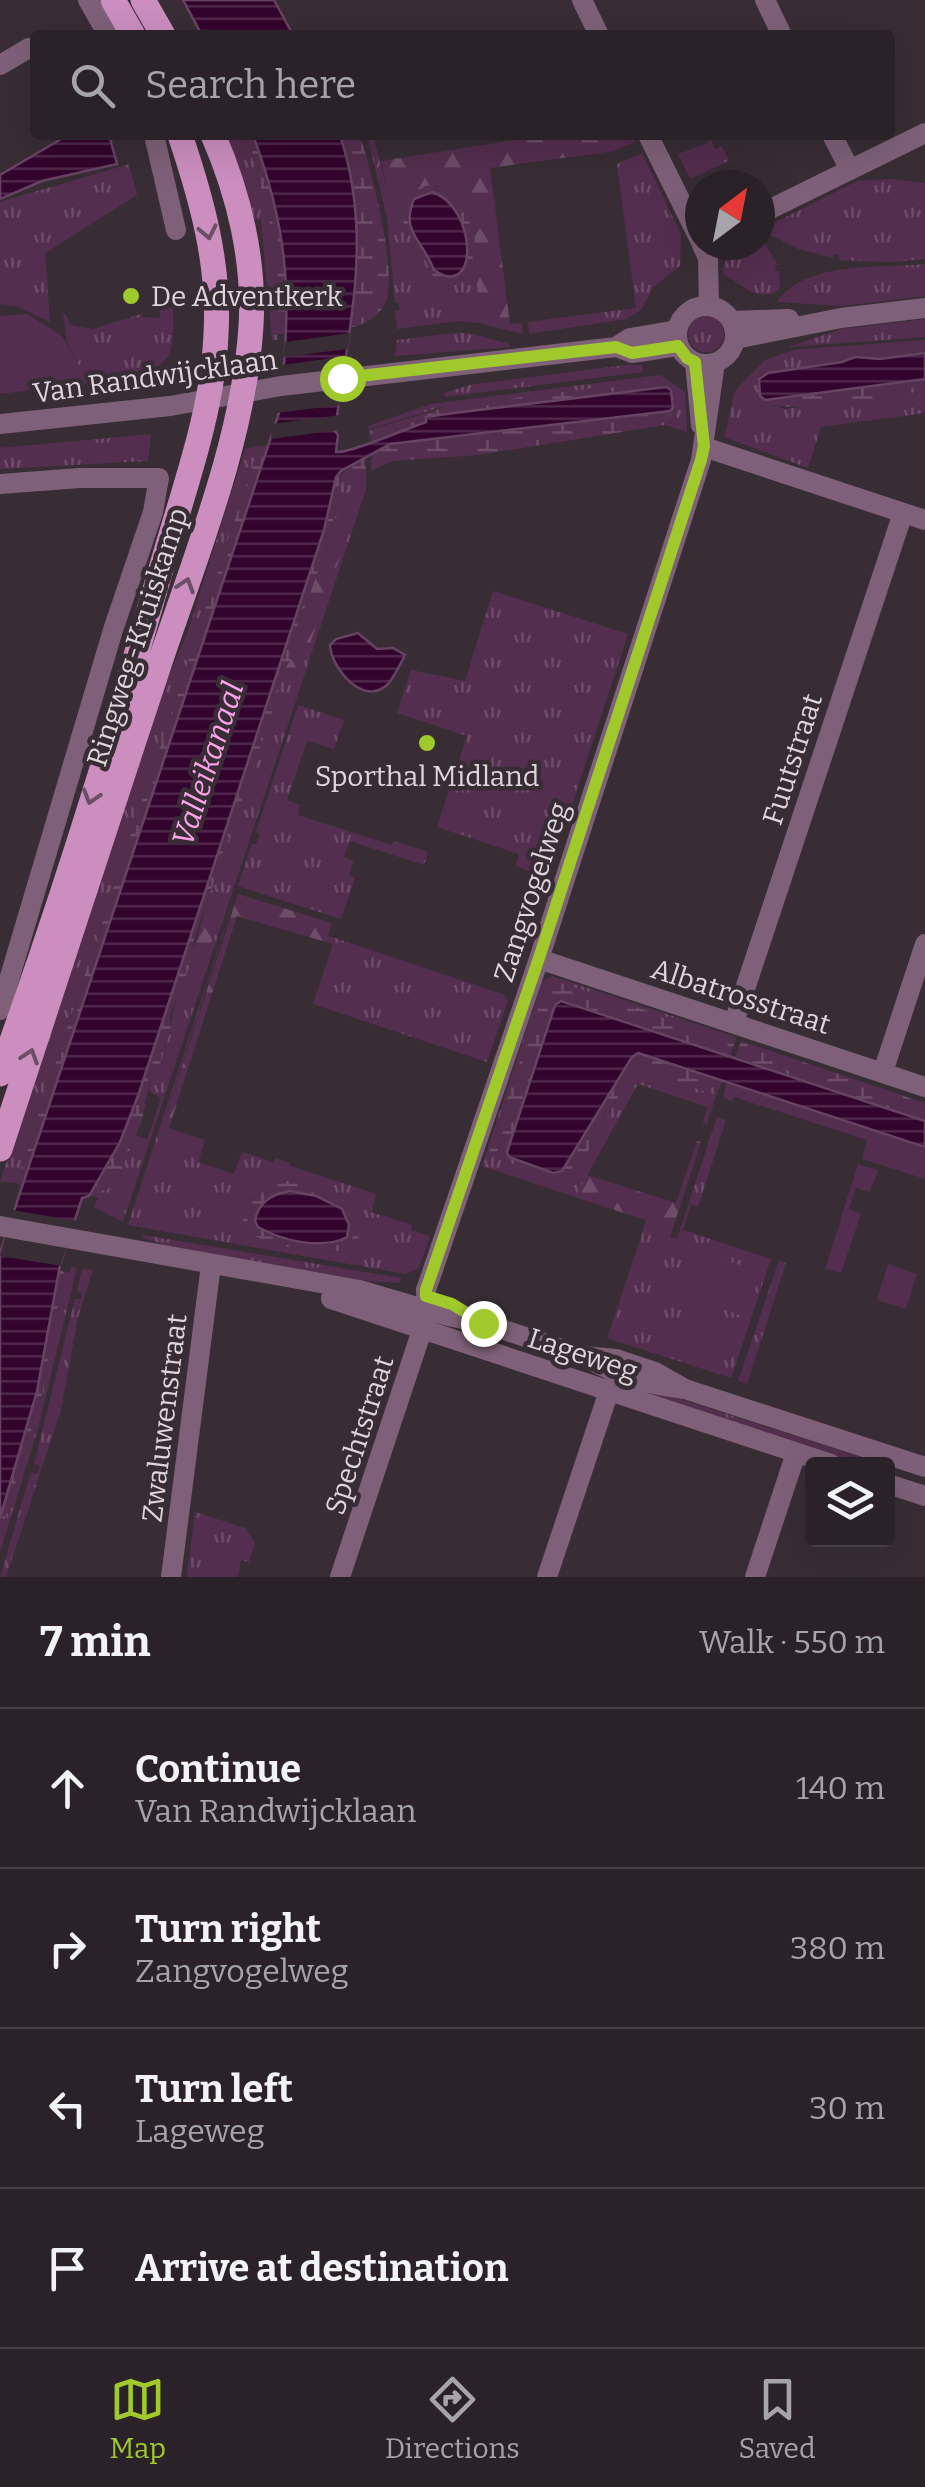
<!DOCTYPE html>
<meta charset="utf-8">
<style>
:root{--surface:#2a2228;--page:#362f34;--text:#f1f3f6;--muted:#a5a4a8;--line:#463f45;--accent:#a0c92b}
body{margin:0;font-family:Bitter,serif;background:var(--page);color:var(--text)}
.controls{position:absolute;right:30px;bottom:30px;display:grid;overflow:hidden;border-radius:10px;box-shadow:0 10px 40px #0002}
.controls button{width:90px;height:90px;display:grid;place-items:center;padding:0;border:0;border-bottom:2px solid var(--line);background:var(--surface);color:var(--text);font:50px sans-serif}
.compass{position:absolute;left:685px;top:170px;width:90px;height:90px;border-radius:50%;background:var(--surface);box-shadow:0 10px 40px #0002;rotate:32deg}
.stop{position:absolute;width:30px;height:30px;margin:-22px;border:8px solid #a0c92b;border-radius:50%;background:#fff}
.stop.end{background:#a0c92b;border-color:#fff;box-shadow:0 2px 10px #0008}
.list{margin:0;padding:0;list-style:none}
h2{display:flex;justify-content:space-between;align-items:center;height:130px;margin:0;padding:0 40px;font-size:42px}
h2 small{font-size:32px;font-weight:400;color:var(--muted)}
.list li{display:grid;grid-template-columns:65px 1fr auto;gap:30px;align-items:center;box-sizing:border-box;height:160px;padding:0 40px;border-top:2px solid var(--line)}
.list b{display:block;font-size:38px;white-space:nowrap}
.list p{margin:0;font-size:32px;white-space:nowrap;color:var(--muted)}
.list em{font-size:32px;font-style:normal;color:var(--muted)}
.icon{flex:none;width:55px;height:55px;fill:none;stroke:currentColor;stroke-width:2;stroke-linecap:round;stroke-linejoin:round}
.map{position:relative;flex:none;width:925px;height:1577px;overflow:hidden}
.search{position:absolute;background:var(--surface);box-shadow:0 10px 40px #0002;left:30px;right:30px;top:30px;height:110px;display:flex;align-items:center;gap:25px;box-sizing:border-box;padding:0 35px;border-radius:10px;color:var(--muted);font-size:38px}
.sheet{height:770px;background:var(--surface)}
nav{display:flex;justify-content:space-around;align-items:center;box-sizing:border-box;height:140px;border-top:2px solid var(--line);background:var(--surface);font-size:28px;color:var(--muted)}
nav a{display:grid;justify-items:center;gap:5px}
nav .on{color:var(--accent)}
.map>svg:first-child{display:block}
.grass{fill:url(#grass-tufts);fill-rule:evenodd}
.forest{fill:url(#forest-firs)}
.wetland{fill:url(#wetland-marsh);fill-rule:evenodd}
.garden{fill:#542e4e}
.water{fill:url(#water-rules);stroke:#664362;stroke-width:2.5}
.pier{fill:#382d35}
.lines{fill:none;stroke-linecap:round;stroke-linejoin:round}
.minor{stroke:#7e6178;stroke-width:20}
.major{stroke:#cb8ebf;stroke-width:25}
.oneway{stroke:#6b4f65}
.route{stroke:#a0c92b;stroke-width:12}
.poi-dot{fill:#a0c92b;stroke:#382d35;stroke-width:4}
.labels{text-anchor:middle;stroke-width:9;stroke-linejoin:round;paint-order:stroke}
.poi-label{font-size:28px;fill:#ded6dc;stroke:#382d35;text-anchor:start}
.street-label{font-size:28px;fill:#ded6dc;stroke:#382d35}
.water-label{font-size:30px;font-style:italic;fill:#fda1ec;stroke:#382d35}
</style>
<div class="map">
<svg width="925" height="1577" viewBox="0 0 925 1577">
<defs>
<pattern id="grass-tufts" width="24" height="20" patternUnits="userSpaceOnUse" patternTransform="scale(2.5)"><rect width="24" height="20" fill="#542e4e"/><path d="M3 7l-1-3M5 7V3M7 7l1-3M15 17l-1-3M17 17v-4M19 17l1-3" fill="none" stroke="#6c4c67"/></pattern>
<pattern id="forest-firs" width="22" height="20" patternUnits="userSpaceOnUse" patternTransform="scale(2.5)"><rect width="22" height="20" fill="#542e4e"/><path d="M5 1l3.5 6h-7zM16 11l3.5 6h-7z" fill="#6c4c67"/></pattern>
<pattern id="wetland-marsh" width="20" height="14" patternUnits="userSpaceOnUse" patternTransform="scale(2.5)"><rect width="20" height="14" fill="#542e4e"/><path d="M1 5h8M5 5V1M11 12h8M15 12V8" fill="none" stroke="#6c4c67"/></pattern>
<pattern id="water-rules" width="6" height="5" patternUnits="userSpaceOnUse" patternTransform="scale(2.5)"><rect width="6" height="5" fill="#33042d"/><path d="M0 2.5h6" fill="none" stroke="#50284b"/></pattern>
</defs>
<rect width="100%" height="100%" fill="#382d35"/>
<path class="grass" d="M219 135H245C267 200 289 272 277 340H272L261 220H251Z
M367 135H373L391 204 409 196 465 193 474 228 479 323 457 321 397 329 395 311 399 310V303H395L387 218Z
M711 139 715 149 722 146 729 161 690 179 678 154 708 143Z
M642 153 681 234 680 266 654 286 640 311 626 319 529 334 528 322 636 308 617 164Z
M129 164 137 195 45 253 50 322 16 306 0 304V202Z
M892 179 925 183V259L890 262 839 260V255L834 254 833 258 798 249 760 230 857 181Z
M760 236 778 265 775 266 776 271H780L779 289C759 305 743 284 724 275L722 270 733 245H760Z
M925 264V296L842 306 777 302C806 260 880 269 925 264Z
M160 308H173C173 321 174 337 171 349 164 381 88 382 61 386L80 367 67 343 63 311 71 325 93 329 141 314 142 317 160 318Z
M688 334a18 18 0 1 1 36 0a18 18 0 1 1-36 0Z
M925 319V337L788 347 842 329Z
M454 333H469L509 344V347L395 356 397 340Z
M925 340V353L880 359 855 357 842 362 762 374 757 380 764 408 774 405 785 409 925 391V413L821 427 808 468 724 437 735 391 765 360 794 350Z
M626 365H642L643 372 445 397 444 393 469 385Z
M660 375 685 392 687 432 665 425 672 422 675 413 671 383 438 408 370 429V442L368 426 431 404Z
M151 434 148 461 0 469V448Z
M259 446 16 1183 0 1182 152 714 187 634 245 449Z
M366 469V489L123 1222 94 1207 98 1198 95 1196 98 1191 114 1187 136 1135 147 1140 161 1098 148 1090C154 1071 166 1054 169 1034 172 1016 174 1002 181 984L195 989 226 896 211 890 280 677 284 671 299 676 351 522 334 516 340 479Z
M493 591 628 634 548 877 515 866 519 854 437 827 467 736 397 713 411 670 465 681Z
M298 705 344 720 334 749 307 741 287 800 300 805 298 815 392 845 394 841 428 852 424 865 350 841 344 857 354 861 349 875 355 878 341 919 238 886 252 844H256L260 834 256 832Z
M236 893 157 1144 167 1147 174 1130 205 1140 198 1162 234 1174 242 1152 273 1162 276 1158 290 1163V1166L376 1194 371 1212 412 1225 411 1230 430 1236 419 1268 406 1274 128 1225ZM284 1181 310 1184 336 1252C301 1249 264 1248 242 1220L250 1198Z
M335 938 505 995 504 998 508 1000 487 1062 313 1004Z
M552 976 736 1037V1039L548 979 488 1155 570 1184 634 1068 716 1095 707 1124 703 1123 707 1107 638 1084 575 1197 482 1166 542 982Z
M717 1117 726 1120 698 1207 691 1205 683 1230 771 1259 731 1378 607 1338 644 1228 677 1239Z
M143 1235 401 1278 400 1283 369 1281 177 1249 143 1238Z
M779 1261 786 1263 747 1384 738 1381Z
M71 1267 77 1268 37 1432 0 1552V1535L42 1393 64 1272 70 1273Z
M82 1269 93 1270 78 1317 61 1410 6 1577H0L31 1472 37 1474 40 1466 34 1464 75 1299H81L82 1293 77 1291Z
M628 1382 882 1464H853L664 1402Z
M195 1512 245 1528 255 1543 249 1562 241 1560 238 1577H187Z"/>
<path class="forest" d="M547 135H633L636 141 615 151 490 168 510 324 522 323 523 334 479 323 474 228 465 193 456 196C422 172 420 197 391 205L381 161Z
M334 516 352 522 299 676 284 671 296 649 303 612 330 538Z
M211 890 227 896 196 989 181 984C194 954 201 921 211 890Z
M238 894 332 923 328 936 335 938 333 944 237 916 169 1128 174 1130 167 1147 157 1144Z
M697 1141 701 1142 670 1237 644 1228 645 1220 575 1197 587 1175 676 1203Z"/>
<path class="wetland" d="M245 135H253C277 201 288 263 286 334H278C281 257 269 207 245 135Z
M340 135H360C372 175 393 252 388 293 386 312 367 325 349 328 360 260 361 201 340 135Z
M426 186C468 182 476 236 473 267L459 283C425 283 434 271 420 251 403 226 386 201 426 186ZM428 192 461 216 468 261 461 274 446 277 434 270 429 253 408 222 414 199Z
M666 379 671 383 672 391 666 386 426 417V421L371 441 370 430 446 407Z
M925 379V391C887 396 806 413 774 405L764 409 761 399Z
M674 406V419L665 425 478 455 393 461 372 470 371 453 390 444 669 412Z
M259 446H268L23 1187 16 1183Z
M365 456 366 469 340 480 330 538 303 612 296 649 280 678 273 709 194 940 192 960 170 1014V1031L161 1061 149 1085 142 1120 114 1187 98 1191 95 1196H89L120 1142 139 1093 324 530 336 478Z
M548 979 736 1039 730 1056 564 1001 553 1173 564 1169 636 1053 723 1080 716 1095 634 1068 570 1184 488 1155Z
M741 1041 925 1103V1121L735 1057Z
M287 1181C319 1183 377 1204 355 1246 333 1260 268 1245 247 1232 230 1202 263 1188 287 1181ZM316 1196 342 1209 349 1234 343 1241 309 1243 267 1232Z
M59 1270 64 1272 42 1393 0 1535V1518L37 1391Z"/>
<path class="garden" d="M27 314 62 336 80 367 61 386 0 394V316Z
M727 1081 925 1147V1179L862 1159 867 1140 734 1097 732 1101 723 1098Z
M858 1164 878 1170 870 1192 856 1188 849 1209 861 1214 841 1273 825 1269Z
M688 1248 761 1272 746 1317 674 1293Z
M888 1264 917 1274 906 1309 877 1300Z
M684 1306 725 1321 714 1351 673 1337Z"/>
<path class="water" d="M183 0H274L293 35H202Z
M68 135H109L117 164 42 181 0 199V175Z
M253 135H340C374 239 348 327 335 431L338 435 336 452C348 454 408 428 426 422V417L454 413 666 387 671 390 673 408 670 411 390 444 341 471 336 477 324 530 139 1093 120 1142 89 1196 82 1198 60 1265 37 1391 0 1518V1253L279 413C292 307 291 237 253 135Z
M432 192C477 206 480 302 434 270 423 240 400 232 414 199Z
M925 353V379L765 400 760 396 759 379 768 373 842 362 855 357 880 359Z
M358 633 377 649 393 648 405 655C401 663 394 677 388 684 364 708 331 668 330 645L336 639Z
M561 1001 925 1121V1147L638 1053 632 1057 562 1171 553 1173 509 1157 507 1152 555 1005Z
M290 1191 316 1196 342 1209 349 1225 347 1237C322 1250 282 1241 258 1227L255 1221C258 1202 272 1194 290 1191Z"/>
<path class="pier" d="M350 333 348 349 283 357 285 342Z
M347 356 341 405 276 413 282 365Z
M340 415 339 430 271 439 272 424Z
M12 1210 77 1221 61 1263 62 1266 0 1256Z"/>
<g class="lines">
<path class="minor" d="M88 0 108 35
M582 0 599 35
M765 0 782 35
M0 65 29 48
M154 135 176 230
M648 135 700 240
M832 135 850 170
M760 214 925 133
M702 245 708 258 709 306
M677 335a29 29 0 1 1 58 0a29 29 0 1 1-58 0Z
M732 321 789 319
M735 339 841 318 925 308
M616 347 632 353 678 346
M695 363 701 425
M0 424 170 406 281 386 616 347 630 338 677 330
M704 447 925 520
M0 484 80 478H159L153 512 113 630 0 1010
M539 959 925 1087
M734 1022 903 513
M883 1072 925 944
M0 1226 360 1290 448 1316 483 1323 583 1356 616 1359 655 1372 685 1389
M333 1286 331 1299 831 1464
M589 1359C620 1377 650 1385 685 1389L925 1467
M888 1484 925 1496
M171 1577 211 1265
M340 1577 427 1315 426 1290 539 959 701 460 715 363
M547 1577 609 1391
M755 1577 796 1453"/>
<path class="major" d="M113 0 133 35
M143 0 163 35
M0 1074C60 908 113 739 161 569 182 494 213 413 216 334 220 265 202 200 180 135
M0 1149C53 988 105 828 158 668 194 560 244 440 251 326 255 261 239 194 213 135"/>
</g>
<defs><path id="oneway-chevron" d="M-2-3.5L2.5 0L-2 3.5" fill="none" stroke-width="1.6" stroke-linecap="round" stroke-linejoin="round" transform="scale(2.5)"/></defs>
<g class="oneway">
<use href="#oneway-chevron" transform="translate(208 232) rotate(78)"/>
<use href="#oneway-chevron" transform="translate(186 585) rotate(-72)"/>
<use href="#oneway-chevron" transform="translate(91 797) rotate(107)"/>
<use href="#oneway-chevron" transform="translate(30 1056) rotate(-72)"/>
</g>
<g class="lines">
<path class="route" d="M342 378 616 347 632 353 678 346 687 358 695 362 704 446 701 460 539 958 426 1290V1296L452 1304 483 1323"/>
</g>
<g class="poi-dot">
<circle cx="131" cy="296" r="10"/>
<circle cx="427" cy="743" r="10"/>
</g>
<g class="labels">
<g class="poi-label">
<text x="151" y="306">De Adventkerk</text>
<text x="427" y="786" text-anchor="middle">Sporthal Midland</text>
</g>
<g class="street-label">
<text transform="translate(155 376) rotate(-8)" y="10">Van Randwijcklaan</text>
<text transform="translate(137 637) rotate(-72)" y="10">Ringweg-Kruiskamp</text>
<text transform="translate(792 759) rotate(-72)" y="10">Fuutstraat</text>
<text transform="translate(531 892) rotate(-72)" y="10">Zangvogelweg</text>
<text transform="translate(741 996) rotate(18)" y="10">Albatrosstraat</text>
<text transform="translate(583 1354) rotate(18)" y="10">Lageweg</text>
<text transform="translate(164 1418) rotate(-83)" y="10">Zwaluwenstraat</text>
<text transform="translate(359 1435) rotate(-72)" y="10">Spechtstraat</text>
</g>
<g class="water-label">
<text transform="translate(208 764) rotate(-72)" y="10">Valleikanaal</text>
</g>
</g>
</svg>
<div class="controls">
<button><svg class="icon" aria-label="layers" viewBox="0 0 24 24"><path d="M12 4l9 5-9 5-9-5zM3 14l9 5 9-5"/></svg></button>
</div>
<svg class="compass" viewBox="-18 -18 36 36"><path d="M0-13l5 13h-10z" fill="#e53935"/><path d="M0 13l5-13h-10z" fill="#a5a4a8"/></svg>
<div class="stop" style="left:342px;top:378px"></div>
<div class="stop end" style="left:483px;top:1323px"></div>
<div class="search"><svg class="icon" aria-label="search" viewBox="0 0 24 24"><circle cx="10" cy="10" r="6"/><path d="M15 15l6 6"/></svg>Search here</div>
</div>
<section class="sheet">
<h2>7 min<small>Walk · 550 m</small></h2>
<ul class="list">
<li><svg class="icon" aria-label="ahead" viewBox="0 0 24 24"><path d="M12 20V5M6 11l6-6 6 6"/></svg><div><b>Continue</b><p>Van Randwijcklaan</p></div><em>140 m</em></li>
<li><svg class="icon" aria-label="right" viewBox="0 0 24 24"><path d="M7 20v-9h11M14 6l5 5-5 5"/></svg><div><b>Turn right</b><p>Zangvogelweg</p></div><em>380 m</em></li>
<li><svg class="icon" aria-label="left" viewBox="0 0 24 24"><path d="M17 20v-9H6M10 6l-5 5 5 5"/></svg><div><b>Turn left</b><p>Lageweg</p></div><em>30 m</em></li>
<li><svg class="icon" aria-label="arrive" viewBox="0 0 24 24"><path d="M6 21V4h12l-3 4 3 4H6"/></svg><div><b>Arrive at destination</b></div></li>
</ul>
</section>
<nav>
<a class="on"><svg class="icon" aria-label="map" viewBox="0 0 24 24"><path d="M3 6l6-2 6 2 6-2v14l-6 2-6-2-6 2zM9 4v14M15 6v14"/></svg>Map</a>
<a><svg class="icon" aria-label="directions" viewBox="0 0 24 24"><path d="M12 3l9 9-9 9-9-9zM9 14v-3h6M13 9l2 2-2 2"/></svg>Directions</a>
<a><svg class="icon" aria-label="saved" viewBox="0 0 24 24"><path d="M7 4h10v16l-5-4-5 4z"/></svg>Saved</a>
</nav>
